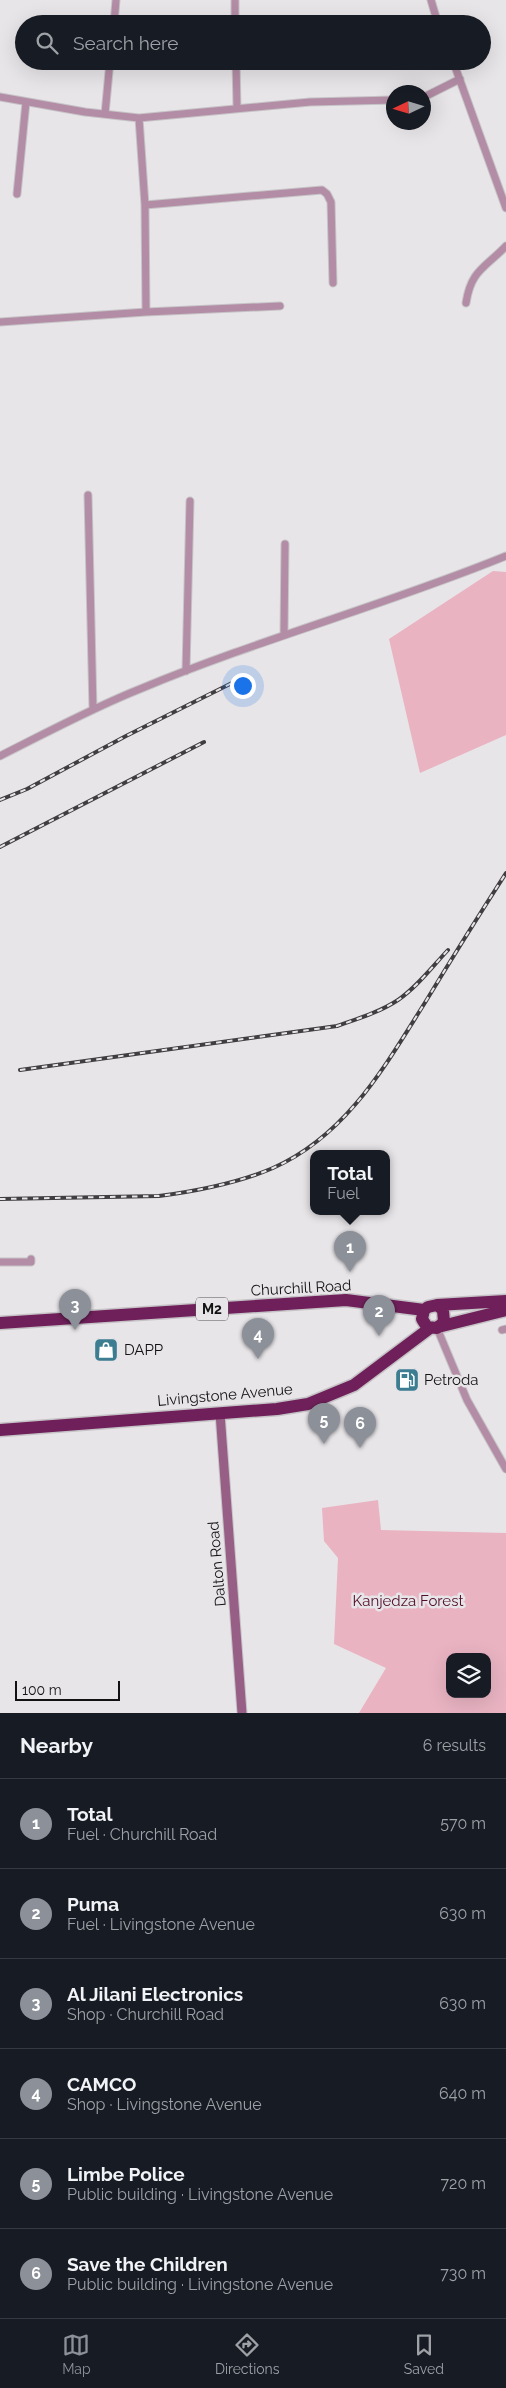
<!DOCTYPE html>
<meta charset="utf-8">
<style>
:root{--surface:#171b24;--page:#20242c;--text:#f1f3f6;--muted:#9ea1a6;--line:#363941;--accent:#8c9099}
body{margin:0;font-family:Raleway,sans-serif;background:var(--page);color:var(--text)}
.controls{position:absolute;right:15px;bottom:15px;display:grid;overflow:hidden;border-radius:10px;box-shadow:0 5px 20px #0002}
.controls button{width:45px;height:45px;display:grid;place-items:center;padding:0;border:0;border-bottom:1px solid var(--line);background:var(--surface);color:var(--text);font:25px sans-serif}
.compass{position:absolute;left:386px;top:85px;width:45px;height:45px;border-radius:50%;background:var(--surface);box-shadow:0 5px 20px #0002;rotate:266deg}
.scale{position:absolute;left:15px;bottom:12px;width:105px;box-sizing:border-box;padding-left:5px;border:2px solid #131213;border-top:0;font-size:14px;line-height:18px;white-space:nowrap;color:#131213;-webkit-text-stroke:4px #e8e5e8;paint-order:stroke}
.you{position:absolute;left:242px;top:685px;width:18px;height:18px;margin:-12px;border:4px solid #fff;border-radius:50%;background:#1a73e8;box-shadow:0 0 0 8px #1a73e833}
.badge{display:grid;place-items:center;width:32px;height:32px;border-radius:50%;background:var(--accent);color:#fff;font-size:16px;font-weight:700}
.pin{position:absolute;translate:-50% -41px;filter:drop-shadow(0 1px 2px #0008)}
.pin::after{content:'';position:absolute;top:26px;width:18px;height:15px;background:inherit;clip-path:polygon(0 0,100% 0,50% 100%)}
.popup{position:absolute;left:310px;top:1150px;width:80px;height:65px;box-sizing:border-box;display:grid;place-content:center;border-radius:10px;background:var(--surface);filter:drop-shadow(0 1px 4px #0005);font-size:16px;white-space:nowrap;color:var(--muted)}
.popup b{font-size:19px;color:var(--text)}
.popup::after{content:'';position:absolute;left:50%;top:100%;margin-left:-10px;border:10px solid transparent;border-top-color:var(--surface)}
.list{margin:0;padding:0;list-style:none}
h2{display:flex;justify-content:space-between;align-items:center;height:65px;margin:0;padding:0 20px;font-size:21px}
h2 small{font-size:16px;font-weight:400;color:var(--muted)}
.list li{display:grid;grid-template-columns:32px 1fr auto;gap:15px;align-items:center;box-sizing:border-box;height:90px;padding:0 20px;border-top:1px solid var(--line)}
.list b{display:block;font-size:19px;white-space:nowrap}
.list p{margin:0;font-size:16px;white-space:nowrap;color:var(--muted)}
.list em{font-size:16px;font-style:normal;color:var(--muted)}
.icon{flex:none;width:28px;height:28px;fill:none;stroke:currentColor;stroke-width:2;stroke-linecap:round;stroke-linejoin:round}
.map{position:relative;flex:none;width:506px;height:1713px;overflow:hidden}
.search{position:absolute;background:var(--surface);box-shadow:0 5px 20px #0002;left:15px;right:15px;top:15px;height:55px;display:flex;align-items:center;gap:12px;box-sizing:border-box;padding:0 18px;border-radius:28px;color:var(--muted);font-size:19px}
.sheet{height:605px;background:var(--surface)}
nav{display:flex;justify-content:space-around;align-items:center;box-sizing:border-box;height:70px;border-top:1px solid var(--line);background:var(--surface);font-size:14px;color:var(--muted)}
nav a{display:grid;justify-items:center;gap:2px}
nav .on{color:var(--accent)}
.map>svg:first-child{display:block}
.green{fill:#e9b3c2;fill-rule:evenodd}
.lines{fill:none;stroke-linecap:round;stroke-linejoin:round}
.street-casing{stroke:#c6c3c6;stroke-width:9}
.secondary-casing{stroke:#c6c3c6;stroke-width:11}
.highway-casing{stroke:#c6c3c6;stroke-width:15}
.street{stroke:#b38ca5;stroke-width:7}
.secondary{stroke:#975f85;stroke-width:9}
.highway{stroke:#6f205a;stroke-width:12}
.rail-casing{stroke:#403e40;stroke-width:4}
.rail{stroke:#e8e5e8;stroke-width:2;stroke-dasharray:5.5;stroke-linecap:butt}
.labels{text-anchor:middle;stroke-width:5;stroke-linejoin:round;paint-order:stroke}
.shield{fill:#e8e5e8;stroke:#535153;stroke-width:1}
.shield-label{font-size:14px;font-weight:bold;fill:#131213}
.street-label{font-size:15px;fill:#131213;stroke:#e8e5e8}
.poi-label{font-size:15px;fill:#131213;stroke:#e8e5e8;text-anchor:start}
.park-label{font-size:15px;fill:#510e2a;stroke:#e8e5e8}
</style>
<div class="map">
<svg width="506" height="1713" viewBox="0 0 506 1713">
<rect width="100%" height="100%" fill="#e8e5e8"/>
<path class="green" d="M493 571 506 572V735L420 773 389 639Z
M378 1500 381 1530 506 1533V1713H359L386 1668 334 1644 338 1558 324 1541 322 1508ZM450 1657H487V1694H450Z"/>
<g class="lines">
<defs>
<path id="street" d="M235 0V24
M431 0 438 24
M114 24 116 0
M236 61 237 108
M453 61 506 208
M0 97 85 112 139 118 310 102 394 100
M424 97 460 79
M105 114 110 61
M139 118 145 205 146 312
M17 194 26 102
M145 205 322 190 327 194 331 202 333 283
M466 303C471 270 485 268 506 246
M0 322 146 312 280 306
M88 495 93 709
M284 635 285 544
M186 671 190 501
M0 756C46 733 92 708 140 689 260 639 386 605 506 556
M0 1262H31V1259
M437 1328 467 1400 506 1469
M502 1330 506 1329"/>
<path id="secondary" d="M220 1413 242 1713"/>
<path id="highway" d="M437 1305 506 1301
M0 1323 346 1300 424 1310 428 1307 437 1305 443 1310 444 1322 437 1328 427 1327 422 1319 424 1310
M442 1326 506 1310
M0 1430 277 1409 308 1404 354 1385 430 1328"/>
</defs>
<use href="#street" class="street-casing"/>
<use href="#secondary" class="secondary-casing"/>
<use href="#highway" class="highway-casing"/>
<use href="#street" class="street"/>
<use href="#secondary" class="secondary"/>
<use href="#highway" class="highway"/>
<defs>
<path id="rail" d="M0 800 27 789 126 736 236 681
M0 847 204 742
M20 1070 337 1026C357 1019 380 1012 398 1000 417 987 432 967 448 950
M0 1199 159 1196C197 1191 238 1183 273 1168 347 1135 385 1066 426 1001 452 958 479 915 506 873"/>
</defs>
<use href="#rail" class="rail-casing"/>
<use href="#rail" class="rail"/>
</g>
<defs>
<symbol id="shop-square" viewBox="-11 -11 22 22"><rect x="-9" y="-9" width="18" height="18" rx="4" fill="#3d7d91" stroke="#e8e5e8"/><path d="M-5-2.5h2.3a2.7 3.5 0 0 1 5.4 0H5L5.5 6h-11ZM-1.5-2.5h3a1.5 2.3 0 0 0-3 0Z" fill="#fff"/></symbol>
<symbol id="fuel-square" viewBox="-11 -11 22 22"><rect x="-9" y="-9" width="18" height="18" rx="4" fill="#3d7d91" stroke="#e8e5e8"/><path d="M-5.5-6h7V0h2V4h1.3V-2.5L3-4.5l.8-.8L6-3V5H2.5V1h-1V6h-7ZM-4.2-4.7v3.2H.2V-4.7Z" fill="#fff"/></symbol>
</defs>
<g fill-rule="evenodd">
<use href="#shop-square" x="92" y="1336" width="28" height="28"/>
<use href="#fuel-square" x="393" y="1366" width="28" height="28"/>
</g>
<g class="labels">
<rect class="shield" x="196" y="1297.5" width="32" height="23" rx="4"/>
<g class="shield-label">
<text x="212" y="1314">M2</text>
</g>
<g class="street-label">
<text transform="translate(301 1288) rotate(-3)" y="5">Churchill Road</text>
<text transform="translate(225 1395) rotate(-5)" y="5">Livingstone Avenue</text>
<text transform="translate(217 1564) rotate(-95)" y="5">Dalton Road</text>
</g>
<g class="poi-label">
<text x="124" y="1355">DAPP</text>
<text x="424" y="1385">Petroda</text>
</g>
<g class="park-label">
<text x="408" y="1606">Kanjedza Forest</text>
</g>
</g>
</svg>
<div class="controls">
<button><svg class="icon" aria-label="layers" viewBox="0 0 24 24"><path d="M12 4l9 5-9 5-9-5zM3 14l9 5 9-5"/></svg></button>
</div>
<svg class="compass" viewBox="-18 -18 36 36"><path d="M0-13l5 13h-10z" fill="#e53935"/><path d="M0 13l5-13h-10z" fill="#9ea1a6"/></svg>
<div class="scale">100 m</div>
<div class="you"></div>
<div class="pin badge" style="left:350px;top:1272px">1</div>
<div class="popup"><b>Total</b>Fuel</div>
<div class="pin badge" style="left:379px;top:1336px">2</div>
<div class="pin badge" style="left:75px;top:1330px">3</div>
<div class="pin badge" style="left:258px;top:1359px">4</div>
<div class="pin badge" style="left:324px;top:1444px">5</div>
<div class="pin badge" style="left:360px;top:1448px">6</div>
<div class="search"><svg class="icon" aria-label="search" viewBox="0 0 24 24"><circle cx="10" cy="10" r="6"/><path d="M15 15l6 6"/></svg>Search here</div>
</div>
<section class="sheet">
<h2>Nearby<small>6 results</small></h2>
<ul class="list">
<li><span class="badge">1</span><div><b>Total</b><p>Fuel · Churchill Road</p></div><em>570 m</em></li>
<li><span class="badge">2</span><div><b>Puma</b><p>Fuel · Livingstone Avenue</p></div><em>630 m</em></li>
<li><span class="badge">3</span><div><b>Al Jilani Electronics</b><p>Shop · Churchill Road</p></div><em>630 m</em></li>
<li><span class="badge">4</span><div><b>CAMCO</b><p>Shop · Livingstone Avenue</p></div><em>640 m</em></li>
<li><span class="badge">5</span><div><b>Limbe Police</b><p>Public building · Livingstone Avenue</p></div><em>720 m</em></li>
<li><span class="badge">6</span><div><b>Save the Children</b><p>Public building · Livingstone Avenue</p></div><em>730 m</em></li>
</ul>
</section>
<nav>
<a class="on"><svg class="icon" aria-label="map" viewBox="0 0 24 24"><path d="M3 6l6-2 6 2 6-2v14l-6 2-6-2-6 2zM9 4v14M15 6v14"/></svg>Map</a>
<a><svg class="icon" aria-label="directions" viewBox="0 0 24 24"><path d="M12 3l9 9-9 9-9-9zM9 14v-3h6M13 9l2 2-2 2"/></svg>Directions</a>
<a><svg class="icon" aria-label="saved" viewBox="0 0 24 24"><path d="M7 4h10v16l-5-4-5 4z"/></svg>Saved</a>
</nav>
